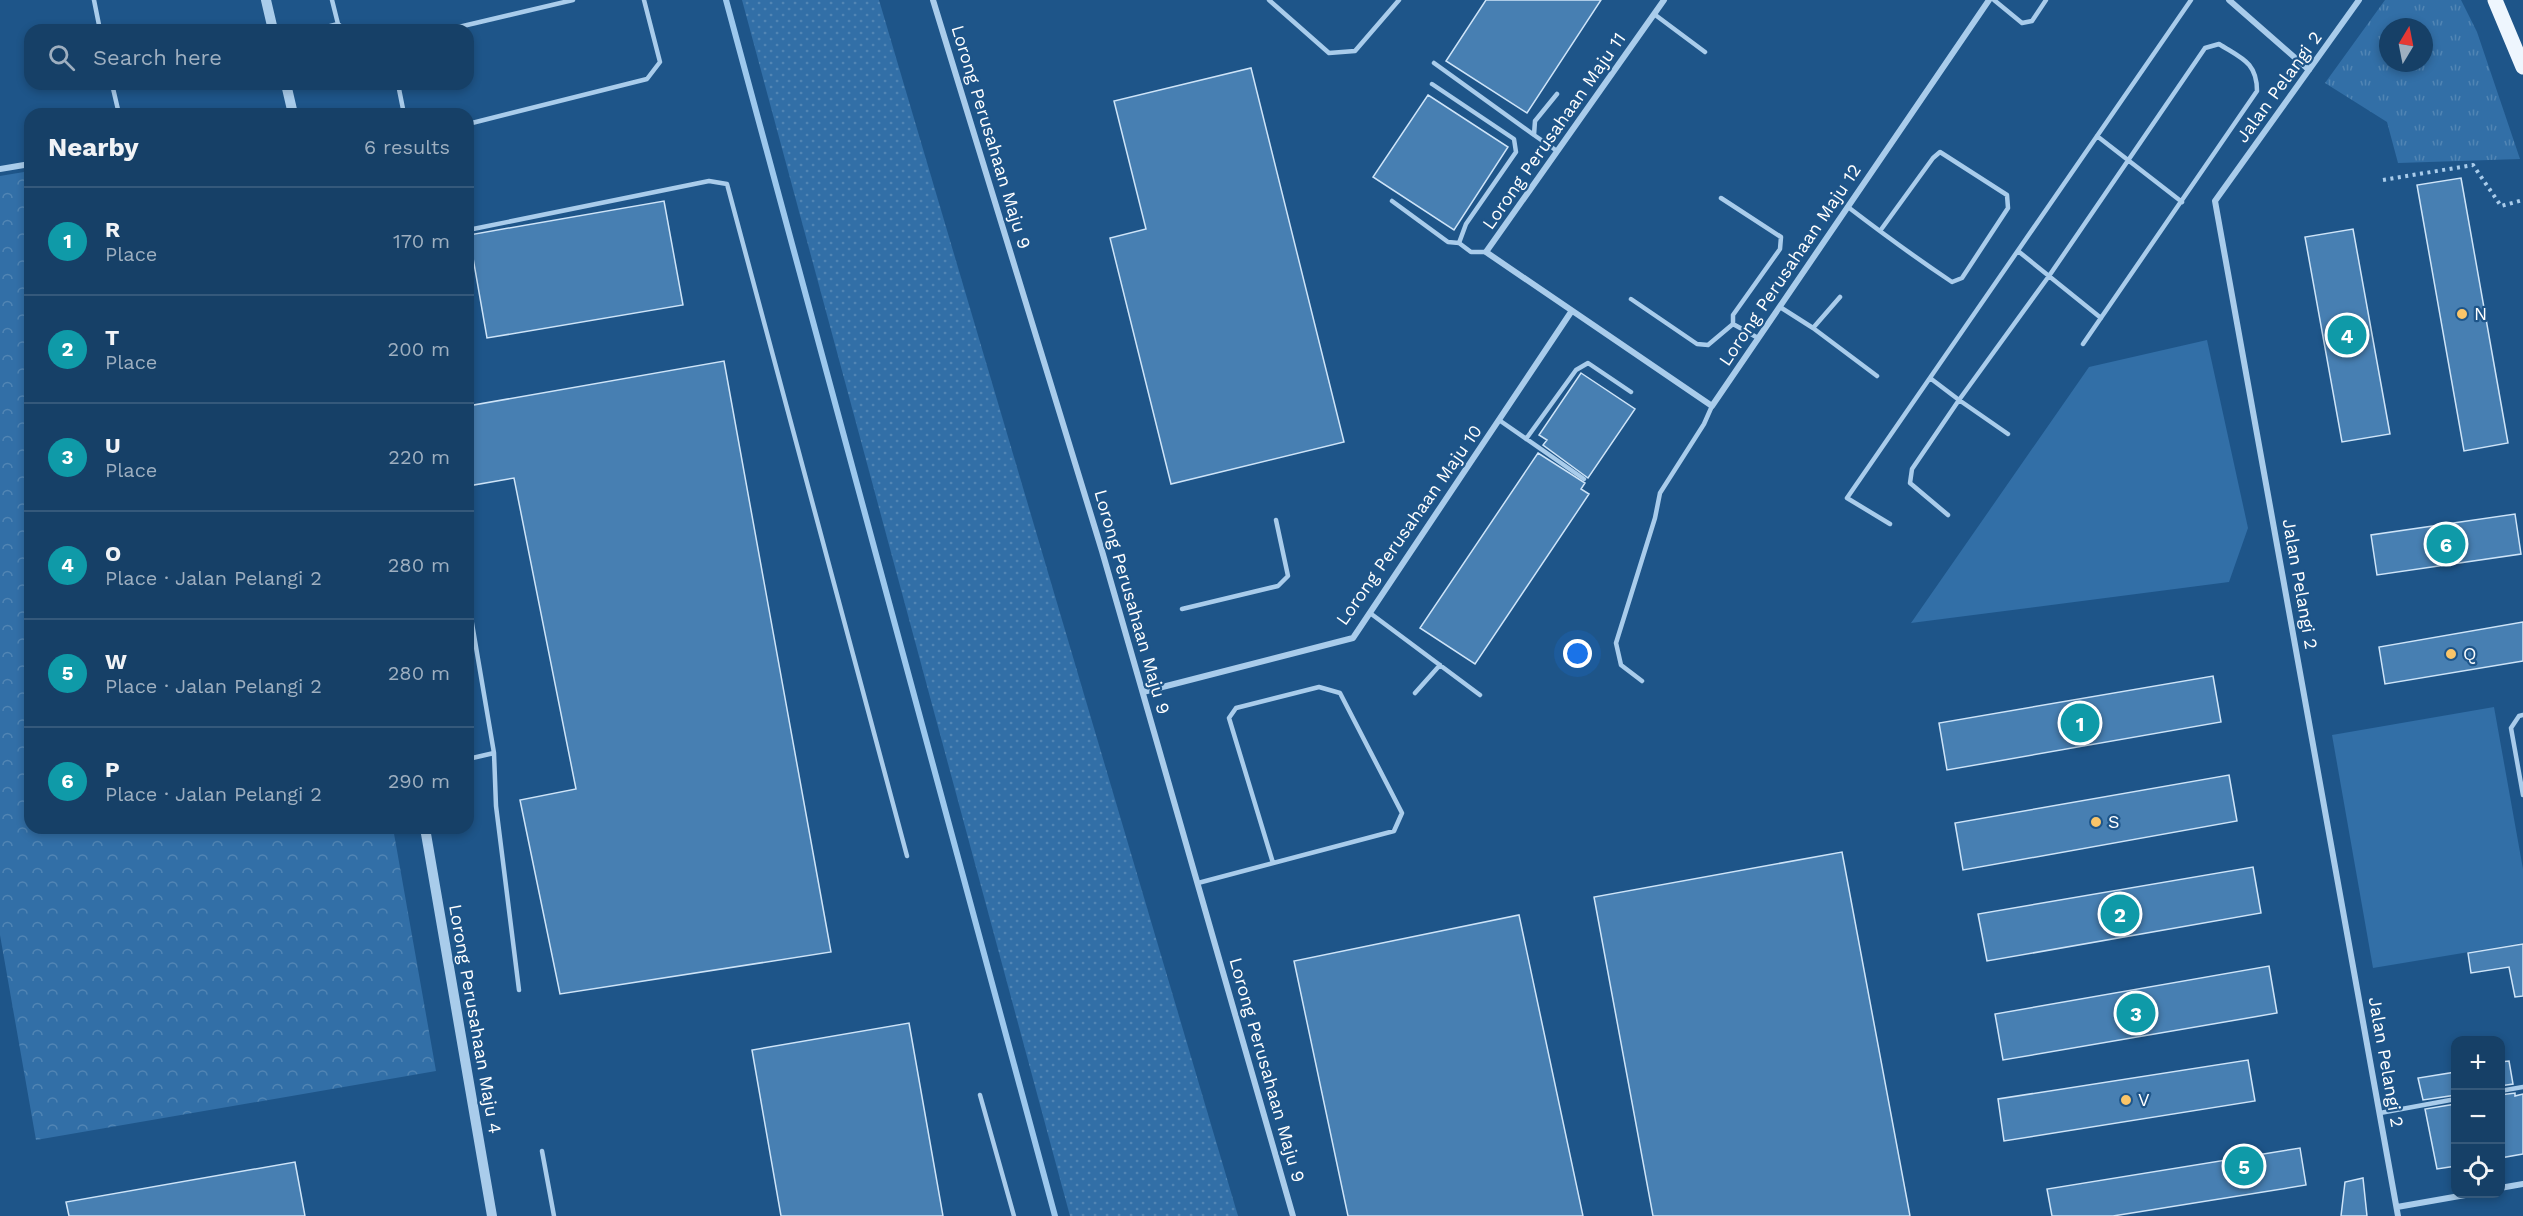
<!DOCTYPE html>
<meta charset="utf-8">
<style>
:root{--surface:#164067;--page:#1f476d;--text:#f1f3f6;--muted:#9eafc0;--line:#35597b;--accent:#fac569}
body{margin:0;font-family:"Work Sans",sans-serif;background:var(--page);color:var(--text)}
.controls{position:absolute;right:18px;bottom:18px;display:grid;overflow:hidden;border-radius:12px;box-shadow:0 3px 9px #0003}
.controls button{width:54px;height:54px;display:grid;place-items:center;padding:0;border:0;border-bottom:2px solid var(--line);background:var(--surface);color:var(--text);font:30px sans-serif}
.compass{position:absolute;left:2379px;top:18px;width:54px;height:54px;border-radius:50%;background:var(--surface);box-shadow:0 3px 9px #0003;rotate:10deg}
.you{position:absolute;left:1578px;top:654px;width:21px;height:21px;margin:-15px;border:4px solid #fff;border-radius:50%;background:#1a73e8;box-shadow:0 0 0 9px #1a73e833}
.badge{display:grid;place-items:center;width:39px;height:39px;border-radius:50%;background:var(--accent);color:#fff;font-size:20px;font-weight:700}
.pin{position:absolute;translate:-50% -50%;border:3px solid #fff;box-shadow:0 2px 6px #0006}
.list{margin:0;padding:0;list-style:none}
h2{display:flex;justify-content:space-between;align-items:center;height:78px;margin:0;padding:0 24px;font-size:26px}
h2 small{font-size:20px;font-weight:400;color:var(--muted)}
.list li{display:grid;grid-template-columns:39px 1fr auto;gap:18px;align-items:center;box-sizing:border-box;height:108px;padding:0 24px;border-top:2px solid var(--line)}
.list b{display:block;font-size:22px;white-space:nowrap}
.list p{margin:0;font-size:20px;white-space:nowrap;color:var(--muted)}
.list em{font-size:20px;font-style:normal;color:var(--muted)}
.icon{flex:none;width:33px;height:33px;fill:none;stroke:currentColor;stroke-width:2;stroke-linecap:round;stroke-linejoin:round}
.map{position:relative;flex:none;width:2523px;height:1216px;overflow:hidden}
.search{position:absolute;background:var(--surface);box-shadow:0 3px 9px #0003;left:24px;top:24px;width:450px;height:66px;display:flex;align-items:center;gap:15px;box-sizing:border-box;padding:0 21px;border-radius:18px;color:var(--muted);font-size:22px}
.panel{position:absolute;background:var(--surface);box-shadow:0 3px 9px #0003;left:24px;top:108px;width:450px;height:726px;border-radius:18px}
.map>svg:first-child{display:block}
.grass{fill:url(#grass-dots)}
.forest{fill:url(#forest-crowns)}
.park{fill:url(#park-tufts);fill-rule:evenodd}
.garden{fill:#326fa7}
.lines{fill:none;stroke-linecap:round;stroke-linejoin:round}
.stream{stroke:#9dc8ed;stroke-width:6}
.building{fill:#477fb2;stroke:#cee4f8;stroke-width:1.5}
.path{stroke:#a9cceb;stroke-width:4;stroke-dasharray:3 4.5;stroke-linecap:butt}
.service{stroke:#a9cceb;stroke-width:4.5}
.minor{stroke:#a9cceb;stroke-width:6}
.tertiary{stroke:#a9cceb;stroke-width:10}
.primary{stroke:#eef6fe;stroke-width:15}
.poi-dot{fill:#fac569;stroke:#1e5589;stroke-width:2}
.labels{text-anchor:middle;stroke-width:4.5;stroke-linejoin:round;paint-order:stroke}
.street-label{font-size:18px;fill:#fff;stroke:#1e5589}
.poi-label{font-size:18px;fill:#fff;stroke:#1e5589;text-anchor:start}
</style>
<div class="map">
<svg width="2523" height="1216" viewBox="0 0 2523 1216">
<defs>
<pattern id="grass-dots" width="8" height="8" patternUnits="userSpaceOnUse" patternTransform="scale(1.5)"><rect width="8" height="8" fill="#326fa7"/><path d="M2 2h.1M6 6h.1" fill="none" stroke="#5185b4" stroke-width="1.8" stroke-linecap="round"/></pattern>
<pattern id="forest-crowns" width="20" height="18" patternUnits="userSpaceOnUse" patternTransform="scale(1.5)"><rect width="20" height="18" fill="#326fa7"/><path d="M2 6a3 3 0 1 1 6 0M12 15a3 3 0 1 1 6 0" fill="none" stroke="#5185b4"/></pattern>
<pattern id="park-tufts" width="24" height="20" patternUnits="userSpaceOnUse" patternTransform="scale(1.5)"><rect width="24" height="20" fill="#326fa7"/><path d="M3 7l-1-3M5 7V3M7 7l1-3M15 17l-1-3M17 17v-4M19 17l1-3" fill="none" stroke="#5185b4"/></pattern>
</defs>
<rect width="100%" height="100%" fill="#1e5589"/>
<path class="grass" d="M742 0H879L1238 1216H1070Z"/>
<path class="forest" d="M30 171V828H393L436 1071 36 1140 0 935V176Z"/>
<path class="park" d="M2385 0H2461L2477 32 2520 159 2398 163 2387 122 2325 83ZM2388 27H2424V63H2388Z"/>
<path class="garden" d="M2207 340 2248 528 2229 582 1911 623 2089 367Z
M2494 707 2523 869V943L2373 968 2332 735Z"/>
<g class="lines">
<path class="stream" d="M726 0 1055 1216"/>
</g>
<path class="building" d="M1486 0H1601L1527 113 1446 61Z
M1251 68 1344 442 1171 484 1110 238 1146 229 1114 101Z
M1428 95 1508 147 1454 230 1373 177Z
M2461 178 2508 443 2464 451 2417 185Z
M664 201 683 305 487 338 469 235Z
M2353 229 2390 434 2342 442 2305 237Z
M724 361 831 952 560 994 520 800 576 789 514 478 468 486V406Z
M1581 373 1635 409 1588 478 1543 445 1547 440 1539 435Z
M1538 453 1585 483 1581 489 1589 494 1475 664 1420 628Z
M2515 514 2521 554 2377 575 2371 535Z
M2523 622V661L2385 684 2379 647Z
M2213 676 2221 722 1947 770 1939 723Z
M2229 775 2237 821 1963 870 1955 823Z
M1842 852 1910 1216H1653L1594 897Z
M2253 867 2261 913 1987 961 1978 914Z
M1519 915 1583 1216H1348L1294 961Z
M2523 944V996L2515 997 2509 967 2471 973 2468 953Z
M2269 966 2277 1013 2003 1060 1995 1014Z
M909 1023 943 1216H781L752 1050Z
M2248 1060 2255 1101 2004 1141 1998 1099Z
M2509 1061 2513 1084 2500 1086V1062Z
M2456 1072V1095L2423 1100 2418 1078Z
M2515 1093V1096L2523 1094V1154L2500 1158V1095Z
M2456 1104V1166L2437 1169 2425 1109Z
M2300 1148 2306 1185 2113 1216H2052L2047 1189Z
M295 1162 305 1216H69L66 1202Z
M2363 1178 2367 1216H2341L2345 1182Z"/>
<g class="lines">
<path class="path" d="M2383 180 2473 165 2501 206 2523 200"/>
<path class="service" d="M94 0 100 30
M332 0 338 24 345 30
M1269 0 1329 53 1355 51 1399 0
M1994 0 2022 23 2032 21 2046 0
M1654 14 1705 52
M315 30 338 24
M446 30 573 0
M1434 63 1534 135
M112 84 119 114
M398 84 404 114
M1432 84 1514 139 1516 152 1466 224 1459 243 1471 252H1486
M1557 94 1535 121 1534 135 1557 151
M468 124 647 79 660 62 644 0
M2097 136 2182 202
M1721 198 1781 237 1780 249 1733 315V324L1758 338
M1392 201 1448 242 1459 243
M1848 207C1882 233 1916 258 1952 282L1962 278 2008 208 2007 195 1940 152 1933 158 1880 231
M468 230 709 181 727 184 907 856
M2018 251 2101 318
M1631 299 1697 344 1708 345 1733 324
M1780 307 1813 328 1840 297
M1813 328 1877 376
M1930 378 1959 400 1912 469 1910 483 1948 515
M1499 420 1584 479
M2008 434 1959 400 2049 276 2205 48 2219 44C2241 58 2257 62 2257 91L2083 344
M1526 439 1576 370 1588 363 1631 392
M1890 524 1847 498 2191 0
M468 600 494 753 496 806 519 990
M1182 609 1278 586 1288 576 1276 520
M1370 613 1480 695
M1642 681 1621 665 1616 643 1655 518 1660 493 1704 424 1712 406
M1415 693 1440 665
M2523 715 2519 716 2511 728 2523 795
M468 759 494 753
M1198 883 1394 831 1402 813 1340 693 1319 687 1236 708 1229 718 1273 863
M2500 1091 2523 1087
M980 1095 1014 1216
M2380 1113 2456 1099
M542 1151 554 1216"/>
<path class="minor" d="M933 0 1102 551 1293 1216
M1664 0 1486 252 1712 406 1989 0
M2229 0 2309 70
M2359 0 2215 201 2398 1216
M0 169 30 164
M1143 692 1353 638 1571 312
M2500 1188 2523 1184
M2397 1207 2471 1194"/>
<path class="tertiary" d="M266 0 273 30
M286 84 293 114
M425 828 492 1216"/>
<path class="primary" d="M2495 0 2523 67"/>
</g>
<g class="poi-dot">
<circle cx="2462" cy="314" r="6"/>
<circle cx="2451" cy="654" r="6"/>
<circle cx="2096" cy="822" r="6"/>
<circle cx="2126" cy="1100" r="6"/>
</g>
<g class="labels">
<g class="street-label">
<text transform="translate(2279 87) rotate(-54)" y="6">Jalan Pelangi 2</text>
<text transform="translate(1554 131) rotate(-55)" y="6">Lorong Perusahaan Maju 11</text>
<text transform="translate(991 137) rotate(73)" y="6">Lorong Perusahaan Maju 9</text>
<text transform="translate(1790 265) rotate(-56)" y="6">Lorong Perusahaan Maju 12</text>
<text transform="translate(1409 525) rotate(-55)" y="6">Lorong Perusahaan Maju 10</text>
<text transform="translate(2300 584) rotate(80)" y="6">Jalan Pelangi 2</text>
<text transform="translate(1132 602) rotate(74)" y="6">Lorong Perusahaan Maju 9</text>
<text transform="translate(475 1019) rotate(80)" y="6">Lorong Perusahaan Maju 4</text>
<text transform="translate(2386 1062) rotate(80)" y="6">Jalan Pelangi 2</text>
<text transform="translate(1267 1070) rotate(74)" y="6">Lorong Perusahaan Maju 9</text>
</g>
<g class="poi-label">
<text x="2474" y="320">N</text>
<text x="2463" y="660">Q</text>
<text x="2108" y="828">S</text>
<text x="2138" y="1106">V</text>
</g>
</g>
</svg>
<div class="controls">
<button>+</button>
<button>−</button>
<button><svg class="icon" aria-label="locate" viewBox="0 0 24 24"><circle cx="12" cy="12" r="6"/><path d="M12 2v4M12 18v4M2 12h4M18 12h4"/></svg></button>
</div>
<svg class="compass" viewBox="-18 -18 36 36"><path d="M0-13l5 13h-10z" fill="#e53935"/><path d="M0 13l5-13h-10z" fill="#9eafc0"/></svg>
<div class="you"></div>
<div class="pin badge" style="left:2080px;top:723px;background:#0f9aa8">1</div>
<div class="pin badge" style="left:2120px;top:914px;background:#0f9aa8">2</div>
<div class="pin badge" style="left:2136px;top:1013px;background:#0f9aa8">3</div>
<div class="pin badge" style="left:2347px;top:335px;background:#0f9aa8">4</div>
<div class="pin badge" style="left:2244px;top:1166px;background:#0f9aa8">5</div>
<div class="pin badge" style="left:2446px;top:544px;background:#0f9aa8">6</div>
<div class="search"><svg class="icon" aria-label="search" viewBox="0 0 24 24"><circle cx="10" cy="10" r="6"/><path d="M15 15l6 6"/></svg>Search here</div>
<section class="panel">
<h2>Nearby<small>6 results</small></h2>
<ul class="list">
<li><span class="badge" style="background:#0f9aa8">1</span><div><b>R</b><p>Place</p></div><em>170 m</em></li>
<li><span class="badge" style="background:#0f9aa8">2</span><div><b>T</b><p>Place</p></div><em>200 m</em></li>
<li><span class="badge" style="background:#0f9aa8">3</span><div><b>U</b><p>Place</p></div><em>220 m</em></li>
<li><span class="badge" style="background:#0f9aa8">4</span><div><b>O</b><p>Place · Jalan Pelangi 2</p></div><em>280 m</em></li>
<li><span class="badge" style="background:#0f9aa8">5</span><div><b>W</b><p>Place · Jalan Pelangi 2</p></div><em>280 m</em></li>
<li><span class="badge" style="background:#0f9aa8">6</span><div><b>P</b><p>Place · Jalan Pelangi 2</p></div><em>290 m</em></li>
</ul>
</section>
</div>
